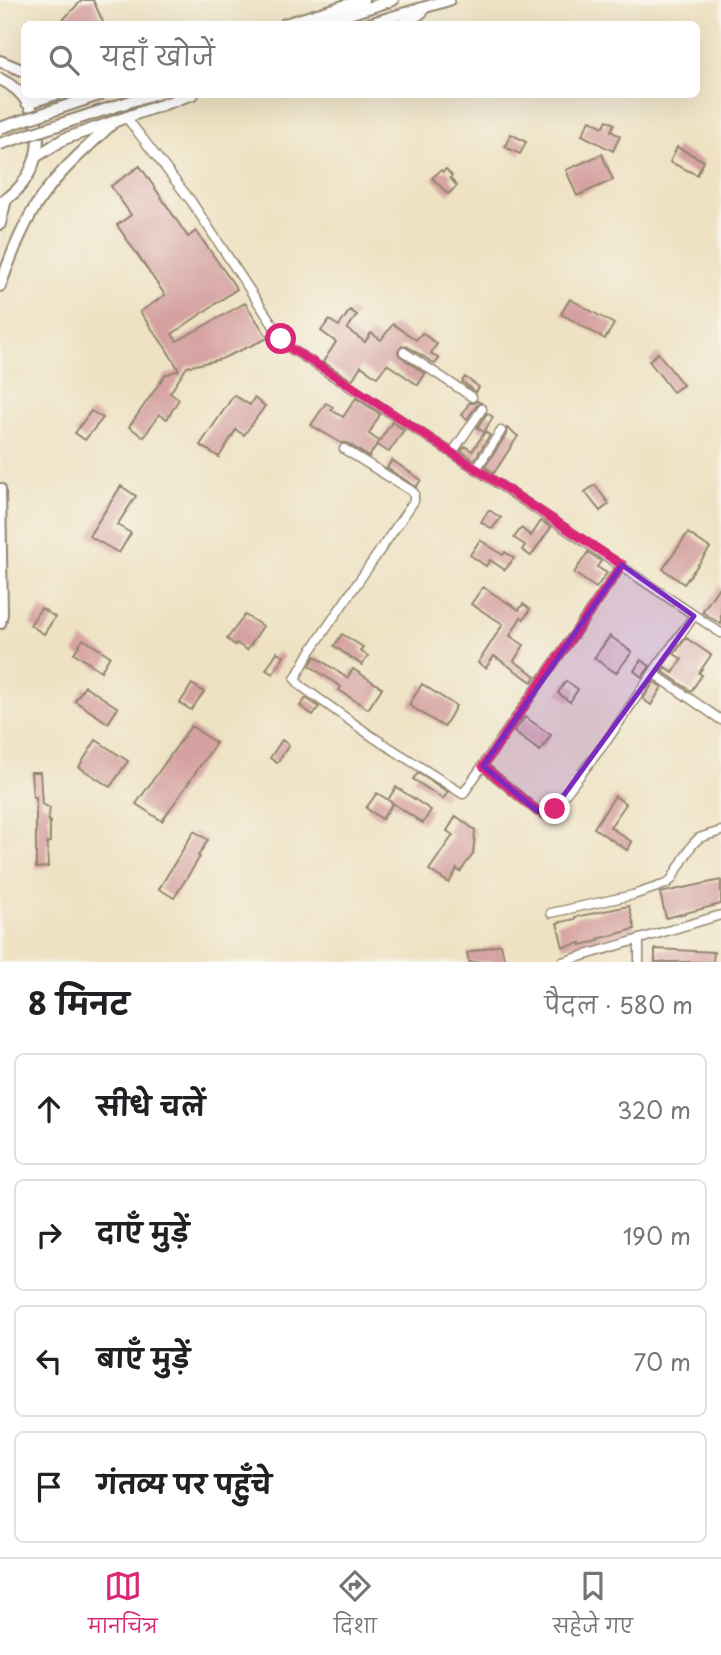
<!DOCTYPE html>
<html lang="hi">
<meta charset="utf-8">
<style>
:root{--surface:#fff;--page:#f2f2f2;--text:#202124;--muted:#757577;--line:#e0e0e0;--accent:#db2777}
body{margin:0;font-family:"Playpen Sans","Playpen Sans Deva",sans-serif;background:var(--page);color:var(--text)}
.stop{position:absolute;width:21px;height:21px;margin:-16px;border:5px solid #db2777;border-radius:50%;background:#fff}
.stop.end{background:#db2777;border-color:#fff;box-shadow:0 2px 7px #0008}
.list{margin:0;padding:0;list-style:none}
h2{display:flex;justify-content:space-between;align-items:center;height:91px;margin:0;padding:0 28px;font-size:30px}
h2 small{font-size:23px;font-weight:400;color:var(--muted)}
.list li{display:grid;grid-template-columns:46px 1fr auto;gap:21px;align-items:center;box-sizing:border-box;height:112px;margin:0 14px 14px;padding:0 14px;border:2px solid var(--line);border-radius:10px}
.list b{display:block;font-size:26px;white-space:nowrap}
.list em{font-size:23px;font-style:normal;color:var(--muted)}
.icon{flex:none;width:38px;height:38px;fill:none;stroke:currentColor;stroke-width:2;stroke-linecap:round;stroke-linejoin:round}
.map{position:relative;flex:none;width:721px;height:962px;overflow:hidden}
.search{position:absolute;background:var(--surface);box-shadow:0 7px 28px #0002;left:21px;right:21px;top:21px;height:77px;display:flex;align-items:center;gap:18px;box-sizing:border-box;padding:0 24px;border-radius:10px;color:var(--muted);font-size:26px}
.sheet{height:595px;background:var(--surface)}
nav{display:flex;justify-content:space-around;align-items:center;box-sizing:border-box;height:98px;border-top:2px solid var(--line);background:var(--surface);font-size:19px;color:var(--muted)}
nav a{display:grid;justify-items:center;gap:4px}
nav .on{color:var(--accent)}
.map>svg:first-child{display:block}
.building{fill:#d5a1a0}
.lines{fill:none;stroke-linecap:round;stroke-linejoin:round}
.street-casing{stroke:#948670;stroke-width:11}
.secondary-casing{stroke:#948670;stroke-width:14}
.street{stroke:#fff;stroke-width:8}
.secondary{stroke:#fff;stroke-width:10}
.secondary-bridge-casing{stroke:#948670;stroke-width:14;stroke-linecap:butt}
.secondary-bridge{stroke:#fff;stroke-width:10}
.route{stroke:#db2777;stroke-width:9}
.marked{fill:#7b2cbf;fill-opacity:0.2;stroke:#7b2cbf;stroke-width:5;stroke-linejoin:round}
</style>
<div class="map">
<svg width="721" height="962" viewBox="0 0 721 962">
<rect width="100%" height="100%" fill="#f7f3e8"/>
<filter id="ink" filterUnits="userSpaceOnUse"><feTurbulence type="fractalNoise" baseFrequency=".0143" numOctaves="2"/><feDisplacementMap in="SourceGraphic" scale="14" xChannelSelector="R" yChannelSelector="G"/><feConvolveMatrix kernelMatrix="1 2 1 2 8 2 1 2 1" color-interpolation-filters="sRGB"/></filter>
<filter id="wash" filterUnits="userSpaceOnUse"><feTurbulence type="fractalNoise" baseFrequency=".00686" numOctaves="4" result="noise"/><feDisplacementMap in="SourceGraphic" scale="28" xChannelSelector="R" yChannelSelector="G"/><feGaussianBlur stdDeviation="1.57" result="paint"/><feColorMatrix in="noise" values="0 0 0 0 0 0 0 0 0 0 0 0 0 0 0 0 0 1.4 0 .05"/><feComposite in="paint" operator="in"/></filter>
<g filter="url(#wash)">
<rect width="100%" height="100%" fill="#eee2c3"/>
<g id="blocks">
<path class="building" d="M82 0H93L104 24H59Z
M590 120 603 127 607 120 614 124 611 131 620 136 613 151 582 135Z
M511 134 526 142 520 154 505 147Z
M677 147 704 161 697 175 670 162Z
M602 154 613 180 577 196 566 170Z
M140 166 188 237 196 231 237 289 172 334 177 341 245 303 268 338 221 359 187 367 170 393 179 399 167 419 159 414 144 437 129 427 165 375 179 370 165 347 140 312 165 295 117 225 131 215 111 186Z
M446 169 452 176 450 178 457 186 448 194 432 178 441 170 443 172Z
M570 299 614 324 605 339 561 314Z
M350 310 357 315 347 329 365 342 371 333 381 340 393 324 416 340 422 333 437 344 431 353 439 359 435 364 408 347 402 346 398 351 399 355 425 374 418 385 387 364 377 377 361 366 352 380 323 362 336 342 321 331 329 320 339 326Z
M658 353 683 385 673 392 649 361Z
M465 377 479 387 476 392 462 382Z
M234 395 250 405 254 398 265 406 244 435 236 430 219 457 200 445Z
M356 398 380 414 369 434 379 441 369 457 347 443H341L311 425 326 403 333 407 331 410 343 417Z
M477 401 481 403 477 405 467 419 462 415 469 403H474Z
M91 411 103 418 85 440 75 433Z
M487 413 493 417 484 432 477 428Z
M392 422 404 430 389 452 377 445Z
M507 428 518 436 494 473 485 467 506 435Z
M485 432 490 435 474 460 461 451 465 446 472 451Z
M392 460 421 480 416 487 387 468Z
M595 485 609 504 600 511 585 492Z
M121 486 136 496 117 525 131 533 119 553 89 536Z
M489 510 501 518 492 529 481 522Z
M541 521 551 527 531 556 522 550 525 545 514 538 521 528 531 536Z
M688 533 710 548 684 584 663 569Z
M480 540 503 555 505 552 514 558 505 570 490 560 486 566 470 555Z
M588 552 601 561 597 567 607 573 596 588 574 573Z
M721 584V624L702 612Z
M483 587 519 610 523 604 530 609 524 619 521 617 510 636 524 645 514 661 536 676 532 682 494 656 486 668 478 663 503 624 471 604Z
M41 608 55 617 44 634 30 625Z
M245 615 263 626 247 650 236 643 235 645 227 639Z
M342 634 363 647 360 651 368 656 362 665 334 646Z
M610 636 632 652 616 673 594 658Z
M686 638 711 655 699 673 702 675 691 691 662 671 665 667 673 673 682 659 674 654Z
M83 639 110 656 101 671 74 653Z
M277 652 284 656 273 674 266 670Z
M315 656 347 678 353 669 382 688 368 709 339 690 341 687 310 666Z
M641 660 650 666 642 677 634 671Z
M566 681 578 689 570 702 558 693Z
M654 682 662 687 651 705 643 699Z
M192 684 204 692 191 710 180 703Z
M422 684 456 706 444 727 409 705Z
M85 686 118 708 108 723 75 701Z
M306 698 319 707 313 715 300 706Z
M525 717 551 735 540 751 514 732Z
M191 726 216 743 162 821 136 804Z
M96 740 128 761 110 787 79 767Z
M282 740 289 745 277 763 270 758Z
M31 772H40L42 804 50 808 48 821H50V842H47L48 867 36 868V797H33Z
M418 773 448 792 443 799 413 779Z
M396 787 431 810 423 823 388 800Z
M377 793 393 803 382 819 366 808Z
M615 796 626 804 610 827 632 842 627 850 594 828Z
M456 816 475 830 474 845 473 854 460 872 457 869 449 883 429 870 453 835 447 831Z
M194 831 208 840 198 856 200 857 174 898 159 889Z
M721 880V904L666 918 660 893Z
M629 906 635 929 598 939 599 941 581 945V943L563 947 557 923 575 919V917Z
M501 944 505 962H469L467 953Z
M655 949 714 952 713 962H655Z"/>
</g>
</g>
<g filter="url(#ink)">
<use href="#blocks" fill-opacity="0" stroke="#948670" stroke-width="2"/>
<g class="lines">
<defs>
<path id="street" d="M126 117 191 201 273 325 281 339 290 348 452 453 721 633
M404 352 472 397
M344 449 410 490 414 493V501L310 652 295 679 301 686 373 737 463 794 622 565
M452 453 482 409
M476 469 501 431
M653 673 721 720
M483 766 537 811 546 815 551 813 608 739 658 665 694 616
M551 913 633 895 666 884 671 880 692 845 699 838 721 831
M562 962 721 915
M639 962V939"/>
<path id="secondary" d="M285 24 363 0
M317 24 393 0
M369 24 449 0
M404 24 422 12
M0 61 24 71
M0 79C53 104 48 176 0 203
M27 103 57 94
M37 156 64 139 193 94
M0 224 6 199
M0 286C10 259 20 232 35 207 56 173 87 148 116 120
M0 489 2 614 0 623"/>
</defs>
<use href="#street" class="street-casing"/>
<use href="#secondary" class="secondary-casing"/>
<use href="#street" class="street"/>
<use href="#secondary" class="secondary"/>
<defs>
<path id="secondary-bridge" d="M0 128 102 94
M0 144 153 94"/>
</defs>
<use href="#secondary-bridge" class="secondary-bridge-casing"/>
<use href="#secondary-bridge" class="secondary-bridge"/>
</g>
</g>
<g class="lines" filter="url(#ink)">
<path class="route" d="M281 339 290 348 337 377 622 565 483 766 537 811 546 815 555 809"/>
</g>
<path class="marked" d="M622 565 694 616 551 813 537 811 483 766Z"/>
</svg>
<div class="stop" style="left:281px;top:339px"></div>
<div class="stop end" style="left:555px;top:809px"></div>
<div class="search"><svg class="icon" aria-label="search" viewBox="0 0 24 24"><circle cx="10" cy="10" r="6"/><path d="M15 15l6 6"/></svg>यहाँ खोजें</div>
</div>
<section class="sheet">
<h2>8 मिनट<small>पैदल · 580 m</small></h2>
<ul class="list">
<li><svg class="icon" aria-label="ahead" viewBox="0 0 24 24"><path d="M12 20V5M6 11l6-6 6 6"/></svg><div><b>सीधे चलें</b></div><em>320 m</em></li>
<li><svg class="icon" aria-label="right" viewBox="0 0 24 24"><path d="M7 20v-9h11M14 6l5 5-5 5"/></svg><div><b>दाएँ मुड़ें</b></div><em>190 m</em></li>
<li><svg class="icon" aria-label="left" viewBox="0 0 24 24"><path d="M17 20v-9H6M10 6l-5 5 5 5"/></svg><div><b>बाएँ मुड़ें</b></div><em>70 m</em></li>
<li><svg class="icon" aria-label="arrive" viewBox="0 0 24 24"><path d="M6 21V4h12l-3 4 3 4H6"/></svg><div><b>गंतव्य पर पहुँचे</b></div></li>
</ul>
</section>
<nav>
<a class="on"><svg class="icon" aria-label="map" viewBox="0 0 24 24"><path d="M3 6l6-2 6 2 6-2v14l-6 2-6-2-6 2zM9 4v14M15 6v14"/></svg>मानचित्र</a>
<a><svg class="icon" aria-label="directions" viewBox="0 0 24 24"><path d="M12 3l9 9-9 9-9-9zM9 14v-3h6M13 9l2 2-2 2"/></svg>दिशा</a>
<a><svg class="icon" aria-label="saved" viewBox="0 0 24 24"><path d="M7 4h10v16l-5-4-5 4z"/></svg>सहेजे गए</a>
</nav>
